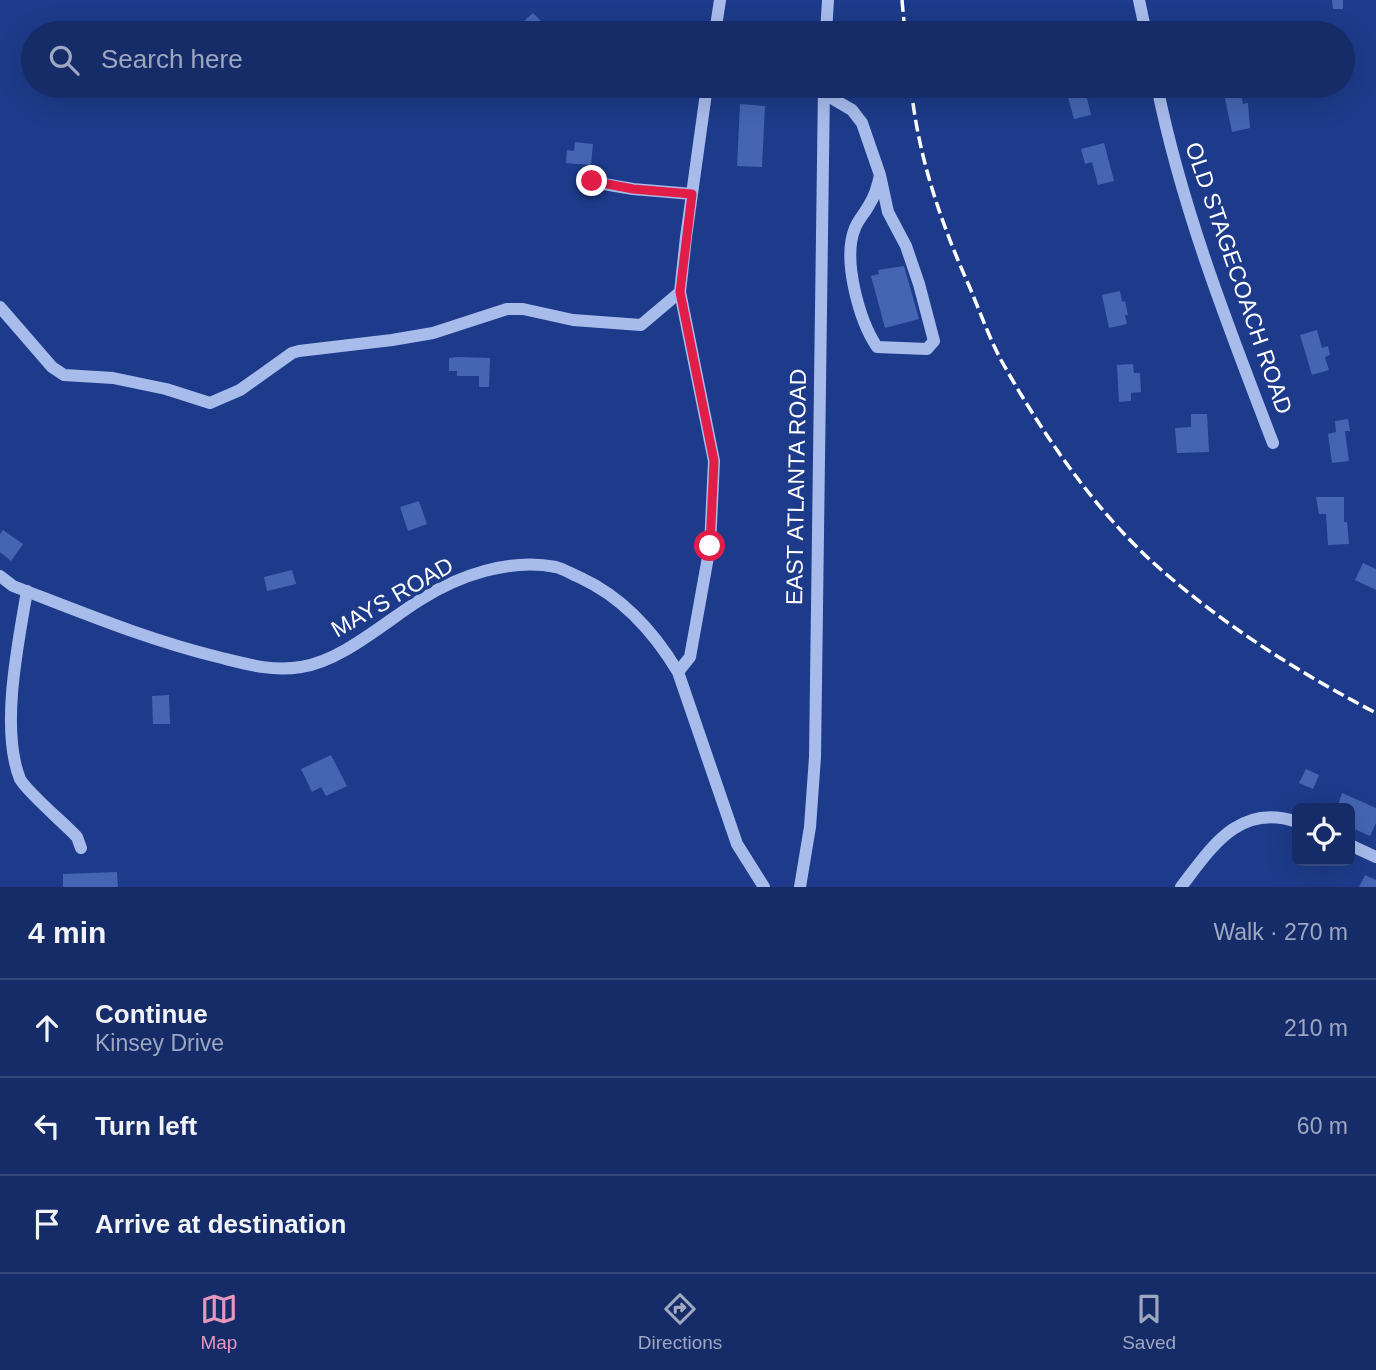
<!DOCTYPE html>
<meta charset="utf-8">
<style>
:root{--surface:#162c68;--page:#233871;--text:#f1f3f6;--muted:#9ea7c0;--line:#35487c;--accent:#e797bd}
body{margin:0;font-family:Arial,sans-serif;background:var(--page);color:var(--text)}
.controls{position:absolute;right:21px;bottom:21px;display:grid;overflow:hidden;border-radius:10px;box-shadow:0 7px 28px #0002}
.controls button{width:63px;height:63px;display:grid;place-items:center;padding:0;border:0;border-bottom:2px solid var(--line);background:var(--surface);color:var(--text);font:35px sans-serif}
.stop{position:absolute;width:21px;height:21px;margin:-16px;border:5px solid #e11d48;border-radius:50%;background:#fff}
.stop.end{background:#e11d48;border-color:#fff;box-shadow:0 2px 7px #0008}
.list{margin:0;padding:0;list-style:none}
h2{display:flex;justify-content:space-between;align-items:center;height:91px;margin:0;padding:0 28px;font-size:30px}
h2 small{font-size:23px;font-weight:400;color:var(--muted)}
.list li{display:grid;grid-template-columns:46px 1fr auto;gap:21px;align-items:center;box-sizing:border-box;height:98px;padding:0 28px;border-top:2px solid var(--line)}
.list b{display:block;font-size:26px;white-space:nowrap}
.list p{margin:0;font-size:23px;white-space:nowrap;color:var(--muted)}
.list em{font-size:23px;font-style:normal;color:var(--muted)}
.icon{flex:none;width:38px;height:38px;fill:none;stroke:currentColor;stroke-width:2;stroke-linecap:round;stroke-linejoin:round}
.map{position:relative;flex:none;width:1376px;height:887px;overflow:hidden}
.search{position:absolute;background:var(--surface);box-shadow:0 7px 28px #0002;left:21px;right:21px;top:21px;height:77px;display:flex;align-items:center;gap:18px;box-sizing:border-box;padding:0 24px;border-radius:38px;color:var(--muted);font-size:26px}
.sheet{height:385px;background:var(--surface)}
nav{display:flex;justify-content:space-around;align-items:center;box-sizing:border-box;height:98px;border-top:2px solid var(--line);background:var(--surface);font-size:19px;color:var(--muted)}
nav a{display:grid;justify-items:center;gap:4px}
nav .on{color:var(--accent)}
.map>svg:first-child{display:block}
.building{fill:#4565b2}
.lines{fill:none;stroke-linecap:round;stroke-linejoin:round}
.minor{stroke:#a8bcec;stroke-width:12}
.rail{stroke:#fff;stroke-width:3.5;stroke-dasharray:12 5;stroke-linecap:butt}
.route{stroke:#e11d48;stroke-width:9}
.labels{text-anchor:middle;stroke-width:7;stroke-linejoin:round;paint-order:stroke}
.street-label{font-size:23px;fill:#fff;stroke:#1d3b8a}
</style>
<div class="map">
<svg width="1376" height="887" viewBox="0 0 1376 887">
<rect width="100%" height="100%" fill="#1d3b8a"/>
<path class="building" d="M1332 0H1343V9H1333Z
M533 13 547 27 540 33H511Z
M1065 86H1084L1091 115 1074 119Z
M1240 91 1243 104 1248 103 1250 128 1232 132 1224 94Z
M740 104 765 106 762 167 737 166Z
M575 142 593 144 591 165 566 163 567 150 574 151Z
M1104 143 1114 181 1098 185 1092 162 1085 164 1081 149Z
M904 266 919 319 885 328 871 276 879 274 878 270Z
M1120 291 1122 302 1125 301 1128 315H1125L1127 324 1109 328 1102 295Z
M1317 330 1322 348 1328 346 1330 355 1325 357 1329 370 1312 375 1300 335Z
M457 357 490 358 489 387H479V376H457V371H449V358Z
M1133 364 1134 373H1140L1141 392 1131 393V401L1119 402 1117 365Z
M1191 414H1207L1209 452 1177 453 1175 428 1191 427Z
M1348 419 1350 431H1345L1349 461 1332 463 1328 434 1336 432 1335 421Z
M1316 497H1344V522H1347L1349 544 1328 545 1326 514H1319Z
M419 501 427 524 408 531 400 507Z
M3 530 23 544 11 561 0 552V534Z
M1363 563 1376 569V590L1355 580Z
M292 570 296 584 267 591 264 577Z
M169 695 170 724H153L152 696Z
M331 755 347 786 326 796 321 787 312 792 301 769Z
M1306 769 1319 775 1313 789 1299 783Z
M1342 793 1376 808V823L1370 836 1350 827V808H1337Z
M117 872 118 887H63V874Z
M1365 875 1376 880V887H1359Z"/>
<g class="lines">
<path class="minor" d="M1139 0 1146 33
M715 33 720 0
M826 33 828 0
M1157 86C1182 209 1228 326 1273 443
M823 93 852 110 862 123 880 175 888 212 906 246 919 284 934 341 927 349 877 347C859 320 842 259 855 228 858 220 865 213 869 205 875 196 878 185 880 175
M592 182 633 189 692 194
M0 307 52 367 64 375 113 378 166 389 210 403 240 390 292 353 299 351 392 340 433 333 507 309H523L573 320 641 325 680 292
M0 576 13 586C81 612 148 640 218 657 246 664 272 672 301 667 342 661 386 621 420 600 459 575 510 558 556 567 564 569 573 575 581 578 624 598 654 632 678 672L737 844 764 887
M27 591C18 644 0 729 20 779 27 792 65 824 77 837L81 848
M678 672 690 657 710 546 714 461 680 292 686 237 707 86
M1350 845 1376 857
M800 887 810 827 815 757 824 86
M1181 887C1211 848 1239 802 1297 822"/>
<path class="rail" d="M902 0 905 33
M911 86C918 157 941 223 970 288 980 312 989 337 1001 360 1041 432 1096 512 1157 566 1223 625 1298 672 1376 713"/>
</g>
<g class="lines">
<path class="route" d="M592 181 633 189 692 194 680 292 714 461 710 546"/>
</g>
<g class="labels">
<g class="street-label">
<text transform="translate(1239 278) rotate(71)" y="8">OLD STAGECOACH ROAD</text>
<text transform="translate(796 487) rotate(-89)" y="8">EAST ATLANTA ROAD</text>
<text transform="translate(392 597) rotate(-30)" y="8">MAYS ROAD</text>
</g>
</g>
</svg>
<div class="controls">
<button><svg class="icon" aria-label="locate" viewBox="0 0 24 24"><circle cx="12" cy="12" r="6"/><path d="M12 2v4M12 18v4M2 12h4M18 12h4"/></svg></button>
</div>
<div class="stop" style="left:710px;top:546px"></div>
<div class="stop end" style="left:592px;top:181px"></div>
<div class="search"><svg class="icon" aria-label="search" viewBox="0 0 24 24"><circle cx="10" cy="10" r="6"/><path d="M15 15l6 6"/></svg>Search here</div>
</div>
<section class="sheet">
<h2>4 min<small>Walk · 270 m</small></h2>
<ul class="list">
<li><svg class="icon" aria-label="ahead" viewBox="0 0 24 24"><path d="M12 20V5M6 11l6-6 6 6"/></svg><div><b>Continue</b><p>Kinsey Drive</p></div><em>210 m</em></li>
<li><svg class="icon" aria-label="left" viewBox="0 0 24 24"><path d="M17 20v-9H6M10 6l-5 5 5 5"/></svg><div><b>Turn left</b></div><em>60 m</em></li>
<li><svg class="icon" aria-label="arrive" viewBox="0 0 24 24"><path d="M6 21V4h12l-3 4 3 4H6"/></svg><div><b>Arrive at destination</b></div></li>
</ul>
</section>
<nav>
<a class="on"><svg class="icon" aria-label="map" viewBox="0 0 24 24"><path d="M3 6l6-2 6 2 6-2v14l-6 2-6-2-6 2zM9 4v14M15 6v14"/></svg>Map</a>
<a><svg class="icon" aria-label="directions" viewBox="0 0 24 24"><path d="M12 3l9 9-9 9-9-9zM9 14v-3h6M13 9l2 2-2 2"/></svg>Directions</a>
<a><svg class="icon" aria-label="saved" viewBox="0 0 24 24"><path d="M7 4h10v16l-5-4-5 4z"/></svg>Saved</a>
</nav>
